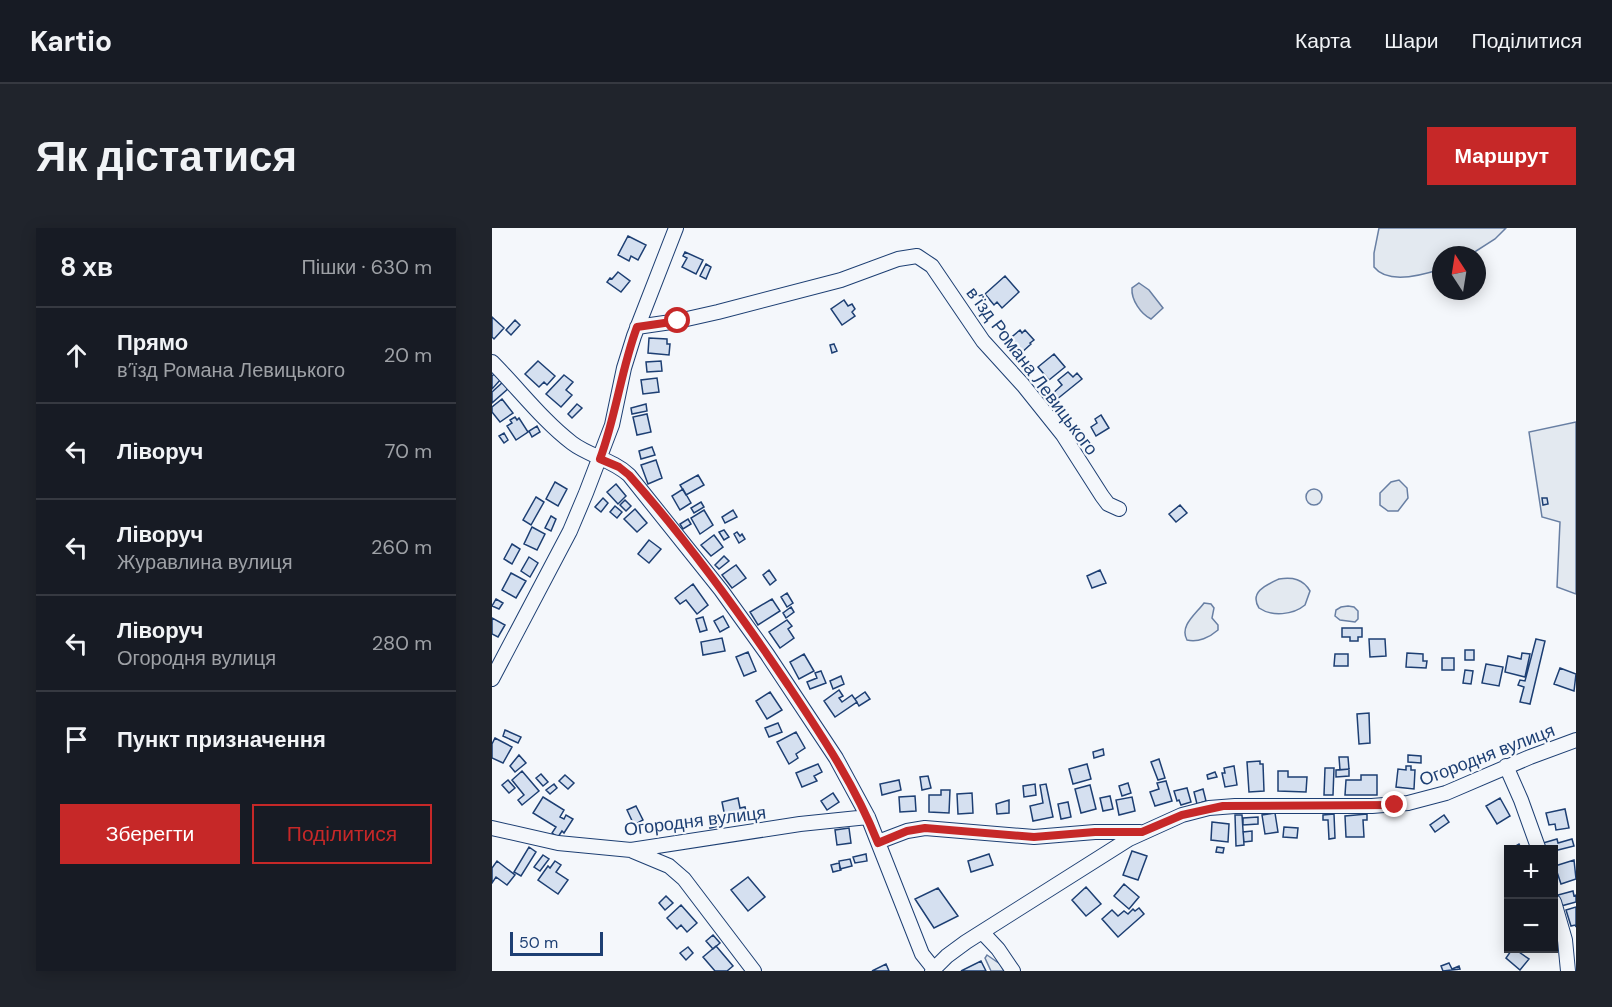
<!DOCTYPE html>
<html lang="uk">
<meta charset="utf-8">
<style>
:root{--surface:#171b24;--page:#20242c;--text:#f1f3f6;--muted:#9ea1a6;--line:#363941;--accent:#c62828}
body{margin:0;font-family:"DM Sans",sans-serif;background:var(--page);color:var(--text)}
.controls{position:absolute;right:18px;bottom:18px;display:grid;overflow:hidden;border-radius:0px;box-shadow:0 3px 15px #0003}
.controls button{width:54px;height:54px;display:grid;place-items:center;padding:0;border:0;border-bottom:2px solid var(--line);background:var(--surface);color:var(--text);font:30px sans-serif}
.compass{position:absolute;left:940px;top:18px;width:54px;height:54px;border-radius:50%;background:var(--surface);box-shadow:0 3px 15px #0003;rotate:348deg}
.scale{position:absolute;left:18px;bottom:15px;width:93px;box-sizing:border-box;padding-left:6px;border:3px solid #1d3f73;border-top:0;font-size:16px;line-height:21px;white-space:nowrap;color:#1d3f73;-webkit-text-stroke:4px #f4f7fb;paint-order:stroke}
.stop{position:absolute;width:18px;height:18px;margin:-14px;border:4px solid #c62828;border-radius:50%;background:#fff}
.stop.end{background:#c62828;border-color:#fff;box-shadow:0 2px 6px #0008}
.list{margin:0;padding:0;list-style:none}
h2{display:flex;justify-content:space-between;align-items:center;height:78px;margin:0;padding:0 24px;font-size:26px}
h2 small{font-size:20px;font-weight:400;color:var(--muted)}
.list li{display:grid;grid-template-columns:39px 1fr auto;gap:18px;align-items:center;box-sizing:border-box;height:96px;padding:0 24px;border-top:2px solid var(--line)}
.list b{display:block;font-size:22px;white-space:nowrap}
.list p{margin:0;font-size:20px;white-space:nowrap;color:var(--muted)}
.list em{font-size:20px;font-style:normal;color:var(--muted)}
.actions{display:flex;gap:12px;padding:18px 24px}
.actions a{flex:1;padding:14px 0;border:2px solid var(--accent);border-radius:0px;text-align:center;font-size:21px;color:var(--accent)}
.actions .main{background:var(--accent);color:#fff}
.icon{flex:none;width:33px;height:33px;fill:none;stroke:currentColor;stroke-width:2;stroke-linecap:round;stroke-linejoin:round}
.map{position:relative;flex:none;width:1084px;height:743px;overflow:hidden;border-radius:0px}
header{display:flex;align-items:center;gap:36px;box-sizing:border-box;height:84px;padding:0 30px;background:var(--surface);border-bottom:2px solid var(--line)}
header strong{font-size:28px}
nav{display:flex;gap:33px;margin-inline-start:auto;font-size:21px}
.intro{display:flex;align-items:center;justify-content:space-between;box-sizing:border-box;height:144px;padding:0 36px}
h1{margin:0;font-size:42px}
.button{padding:15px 27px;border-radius:0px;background:var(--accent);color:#fff;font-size:21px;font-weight:700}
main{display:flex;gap:36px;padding:0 36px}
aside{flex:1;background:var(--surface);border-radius:0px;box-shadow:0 3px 15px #0003}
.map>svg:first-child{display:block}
.green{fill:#e3e9f0;stroke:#687fa3;stroke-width:1.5}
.water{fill:#cfd7e4;stroke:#687fa3;stroke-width:1.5}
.building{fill:#d5e0f0;stroke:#1d3f73;stroke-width:1.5}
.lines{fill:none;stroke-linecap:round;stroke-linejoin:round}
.minor-casing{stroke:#1d3f73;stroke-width:16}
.minor{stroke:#f4f7fb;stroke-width:14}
.route{stroke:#c62828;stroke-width:8}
.labels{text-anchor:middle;stroke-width:4.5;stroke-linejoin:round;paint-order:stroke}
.street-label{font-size:18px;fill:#1d3f73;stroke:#f4f7fb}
</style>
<header>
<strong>Kartio</strong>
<nav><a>Карта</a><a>Шари</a><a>Поділитися</a></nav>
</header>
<div class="intro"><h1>Як дістатися</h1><a class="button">Маршрут</a></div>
<main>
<aside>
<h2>8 хв<small>Пішки · 630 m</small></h2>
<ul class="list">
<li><svg class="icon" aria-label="ahead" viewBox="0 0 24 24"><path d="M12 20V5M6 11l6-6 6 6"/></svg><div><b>Прямо</b><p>в’їзд Романа Левицького</p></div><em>20 m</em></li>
<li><svg class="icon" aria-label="left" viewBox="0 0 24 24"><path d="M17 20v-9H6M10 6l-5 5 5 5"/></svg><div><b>Ліворуч</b></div><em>70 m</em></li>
<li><svg class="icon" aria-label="left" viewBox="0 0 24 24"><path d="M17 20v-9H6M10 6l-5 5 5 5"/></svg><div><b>Ліворуч</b><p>Журавлина вулиця</p></div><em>260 m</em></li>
<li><svg class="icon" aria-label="left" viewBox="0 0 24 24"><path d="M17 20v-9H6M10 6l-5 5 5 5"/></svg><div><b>Ліворуч</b><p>Огородня вулиця</p></div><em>280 m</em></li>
<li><svg class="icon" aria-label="arrive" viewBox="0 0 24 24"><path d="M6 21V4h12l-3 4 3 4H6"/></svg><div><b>Пункт призначення</b></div></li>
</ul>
<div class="actions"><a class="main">Зберегти</a><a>Поділитися</a></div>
</aside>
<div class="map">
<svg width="1084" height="743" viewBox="0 0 1084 743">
<rect width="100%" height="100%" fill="#f4f7fb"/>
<path class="green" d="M887 0H1014L1003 11 978 27H949V41C931 47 896 57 882 39V25Z
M1084 194V366L1065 359 1068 294 1050 289 1037 204Z
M907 252 915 260 916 270 906 283H896L888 277V265L899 254Z
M814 269a8 8 0 1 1 16 0a8 8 0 1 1-16 0Z
M787 351C801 349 811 351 818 363L813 377C801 387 780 389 767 380 757 364 774 357 787 351Z
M712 375 719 376 722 380 720 390 726 397V402C718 409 706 415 695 412 687 398 704 386 712 375Z
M856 378 862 379 866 383V391L863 394 848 392 843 388 844 382 849 379Z
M495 727 508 736 512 743H499L493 730Z"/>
<path class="water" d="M647 55 657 62 671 80 659 91C649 86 639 72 640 60Z"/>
<path class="building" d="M136 8 154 17 146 32 139 28 137 33 126 27Z
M193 24 211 32 204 46 190 39 195 30 191 28Z
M214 36 219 39 214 51 208 48Z
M126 44 138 53 129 64 115 54 118 50 120 51Z
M513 48 527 64 510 80 505 74 502 77 493 66Z
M352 72 356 78 360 76 363 81 360 84 363 88 350 97 339 81Z
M0 89 12 100 2 111 0 109Z
M23 92 28 97 19 107 14 102Z
M528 102 530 105 533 102 542 112 538 115 539 116 528 126 516 112Z
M157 110 175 111V116H178L177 127 156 125Z
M342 116 345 123 340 125 338 117Z
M562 126 573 139 557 152 546 139Z
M46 133 63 148 55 157 52 154 47 159 33 146Z
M169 133 170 143 155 144 154 134Z
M576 144 581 149 585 145 590 151 564 172 560 166 570 157 566 152Z
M3 145 9 151 0 161V148Z
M72 147 81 154 74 162 80 167 69 179 54 166Z
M165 150 167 164 151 166 149 152Z
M12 153 18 159 0 175V164Z
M10 171 21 185 8 194 0 184V179Z
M85 176 90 180 80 190 76 186Z
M154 176 155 183 140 186 139 180Z
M155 186 159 204 145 207 141 189Z
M609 187 617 200 604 208 599 199 605 195 603 191Z
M23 189 25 192 27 190 36 204 24 212 15 198 20 195 18 192Z
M45 198 48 204 40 209 37 203Z
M12 205 16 212 12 215 7 208Z
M160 219 163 227 149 231 147 223Z
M164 232 170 250 156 256 149 237Z
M206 247 212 257 194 267 188 257Z
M63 254 75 261 66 278 54 271Z
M124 256 134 268 126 276 115 264Z
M191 261 199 275 188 282 180 268Z
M44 269 52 274 39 297 31 292Z
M111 270 116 275 109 284 103 279Z
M1050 270H1055L1056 276 1051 277Z
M133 272 139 278 134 283 128 277Z
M209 274 212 279 202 285 199 280Z
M688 277 695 285 684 294 677 286Z
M123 278 130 284 125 290 118 284Z
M143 281 155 295 145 304 132 291Z
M212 282 221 297 208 306 199 290Z
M241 282 245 289 233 295 230 289Z
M59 288 64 291 59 303 53 300Z
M196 291 199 296 191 301 188 296Z
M40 299 53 306 45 322 32 316Z
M232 302 237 309 232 312 227 304Z
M245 304 248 308 250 306 253 311 247 315 242 306Z
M222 307 231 319 219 328 209 317Z
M157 312 169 321 157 335 146 326Z
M20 316 28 321 20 336 12 331Z
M232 328 237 333 227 341 223 337Z
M37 329 46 335 38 349 29 343Z
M244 337 254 350 240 360 230 347Z
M277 342 284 352 278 357 271 347Z
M608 342 614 355 600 360 595 348Z
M19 345 34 353 24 370 10 362Z
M201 356 216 377 205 386 194 372 188 376 183 370Z
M295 365 301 375 295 379 289 369Z
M4 371 11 375 7 381 0 378Z
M280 371 288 383 266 397 258 384Z
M299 379 302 384 294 390 291 385Z
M231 388 237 399 228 404 222 393Z
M211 389 215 402 208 404 204 391Z
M0 390 13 397 6 409 0 406Z
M295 392 300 398 296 401 302 410 288 420 277 404Z
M850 400H870V409H866V413H858V409H850Z
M230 410 233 423 211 427 209 414Z
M877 411H893L894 428 878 429Z
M1044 411 1053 413 1038 476 1028 474 1032 459 1026 457 1028 452 1033 453Z
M973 422H982V432H973Z
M256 424 264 443 252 448 244 429Z
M915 425 931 426V433H935L934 440 914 439Z
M1030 425 1038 426 1033 449 1013 444 1016 428 1029 431Z
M312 426 322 443 307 451 298 434Z
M843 426H856V438H842Z
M950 430H962V442H950Z
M994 436 1011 439 1007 458 990 455Z
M1068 440 1084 446 1082 463 1062 456Z
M973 442 981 443 979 456 971 455Z
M329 443 334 455 318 461 315 454 325 450 323 445Z
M349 448 352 456 341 461 338 453Z
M347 462 351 468 347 470 350 474 360 467 365 474 343 489 332 473Z
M278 464 290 482 275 491 264 473Z
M373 464 378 471 367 478 363 471Z
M877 485 878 515 867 516 865 486Z
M286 495 290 504 277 509 273 500Z
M13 502 29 509 26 515 11 508Z
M304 504 313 520 304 526 306 530 297 536 285 514Z
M3 510 20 519 11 535 0 530V516Z
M611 521 612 527 602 530 601 524Z
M27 527 34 535 23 544 18 538Z
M916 527 929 528V535L916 534Z
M847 529H856L857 541 848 542Z
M667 531 673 550 666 552 659 534Z
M768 533V536H771L772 563 757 564 755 534Z
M326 536 330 544 322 548 325 553 310 559 304 545Z
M595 536 599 551 581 556 577 541Z
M742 538 745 557 733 559 730 545H733L732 540Z
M914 538H919V542H923L922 561 904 559 906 541 914 542Z
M833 540H842L841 567H832Z
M857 541V548L844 549V542Z
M30 543 47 563 30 577 26 572 32 567 20 552Z
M786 543H796V549H815L814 564 786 563Z
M723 544 725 549 716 551 715 547Z
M49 546 56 554 51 558 44 550Z
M73 547 82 555 76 561 67 553Z
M869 547H885V567H853L854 552H869Z
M436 548 439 560 430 562 428 549Z
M16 552 23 560 17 565 10 557Z
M407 552 409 562 390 567 388 556Z
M674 553 680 573 663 578 658 564 667 561 665 555Z
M636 555 639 565 630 568 627 558Z
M62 556 65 560 58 566 54 562Z
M543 556 544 567 532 569 531 558Z
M554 556 561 589 541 593 538 578 551 575 548 557Z
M598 557 604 581 589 585 583 561Z
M695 560 699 574 689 577 687 572 685 573 682 563Z
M711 561 714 573 705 576 702 564Z
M449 562H458L457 585 437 584V567H449Z
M341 565 347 574 335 582 329 573Z
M480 565 481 585 466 586 465 566Z
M423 568 424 583 408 584 407 569Z
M618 568 621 581 611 583 608 570Z
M51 569 72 582 68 589 72 591 74 587 81 591 72 605 70 603 66 609 60 605 64 599 41 585Z
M640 569 643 583 627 587 624 572Z
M246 570 248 580 253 579 255 588 234 594 230 574Z
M1008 570 1018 588 1005 596 994 578Z
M517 572V585L505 586 504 576Z
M576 574 579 589 569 591 566 576Z
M144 578 151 592 142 597 135 582Z
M1073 581 1077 600 1064 602 1063 596 1057 597 1054 585Z
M783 585 786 604 773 606 770 587Z
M842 586 843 610 837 611 836 592H831V587Z
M875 586V592H871L872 609H854L853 588Z
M743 587H750L752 617 744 618Z
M952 587 957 594 943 604 938 597Z
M766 589V596L751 597V590Z
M225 593 227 598 218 600 217 595Z
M720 594 737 596 736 614 719 612Z
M792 599 806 600 805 610 791 609Z
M357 600 359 615 345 617 343 602Z
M760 603V613L752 614 751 604Z
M1065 611 1066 615 1080 611 1082 618 1062 623V622H1053L1051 615Z
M1027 616 1030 622H1017Z
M37 619 44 624 29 648 22 644Z
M725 619 732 620 731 625 724 624Z
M640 623 655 628 646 652 631 647Z
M374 626 375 633 363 635 361 629Z
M497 626 501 637 479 644 476 633Z
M51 627 57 631 48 643 42 639Z
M358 631 360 638 348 641 347 633Z
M1082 632 1084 651 1069 656 1063 638Z
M5 633 23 647 15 657 4 649 0 655V640Z
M63 633 69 637 64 644 76 652 66 666 46 652 56 638 58 640Z
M347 635 349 642 341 644 339 637Z
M256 649 273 669 256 683 239 662Z
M632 656 647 669 637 681 622 668Z
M594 659 609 676 594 688 580 672Z
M446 660 466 688 442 700 423 671Z
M1081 663 1082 668 1084 667V674L1069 678 1066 667Z
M174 668 181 675 173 682 167 675Z
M189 677 205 695 195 704 189 697 185 701 175 690Z
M1084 679V699L1083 697 1079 698 1074 682Z
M647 680 652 686 626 709 610 691 620 682 626 688 632 683 636 686 641 681 643 683Z
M221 707 228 715 221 721 214 713Z
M224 718 241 738 235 743H223L211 729Z
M196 719 201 725 194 732 188 725Z
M1021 720 1037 731 1028 742 1014 730Z
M489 733 494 743H469Z
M957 735 960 741 967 738 968 741 951 743 949 738Z
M394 736 397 743H380Z"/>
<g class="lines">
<defs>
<path id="minor" d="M145 99 186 93 226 84 349 52 406 31 425 28 440 38 491 113 531 157 571 207 610 268 616 276 627 281
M0 134C26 160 51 193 80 215 97 228 121 232 137 247L229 362 275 426 344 530 376 589 430 726 442 741
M0 451 78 303 94 265 120 197 132 140 142 108 184 0
M1014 538 1029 572 1047 622
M0 600 66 615 139 622 308 596 376 589
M386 614 415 603 433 600 542 609 603 604H648
M141 623 177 638 192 651 262 743
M1062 674 1073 712 1076 743
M490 704 506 721 521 743
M440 743 455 728 474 714 637 611 690 587 717 580 743 578H880L916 575 954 565 1038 529 1084 512"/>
</defs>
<use href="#minor" class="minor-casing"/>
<use href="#minor" class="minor"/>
</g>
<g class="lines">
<path class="route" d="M186 93 145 99C129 142 124 188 108 231L127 239 137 247C195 312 247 384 296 457 330 508 363 557 386 615L415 603 433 600 542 609 603 604H650L690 587 731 578 903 577"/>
</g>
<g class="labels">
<g class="street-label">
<text transform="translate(540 143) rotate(53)" y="6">в’їзд Романа Левицького</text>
<text transform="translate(995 527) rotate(-21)" y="6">Огородня вулиця</text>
<text transform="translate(203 593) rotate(-7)" y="6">Огородня вулиця</text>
</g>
</g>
</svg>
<div class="controls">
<button>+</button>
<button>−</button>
</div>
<svg class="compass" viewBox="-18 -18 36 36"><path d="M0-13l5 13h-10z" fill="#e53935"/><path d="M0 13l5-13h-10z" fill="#9ea1a6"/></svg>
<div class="scale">50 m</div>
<div class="stop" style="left:186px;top:93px"></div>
<div class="stop end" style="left:903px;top:577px"></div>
</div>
</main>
